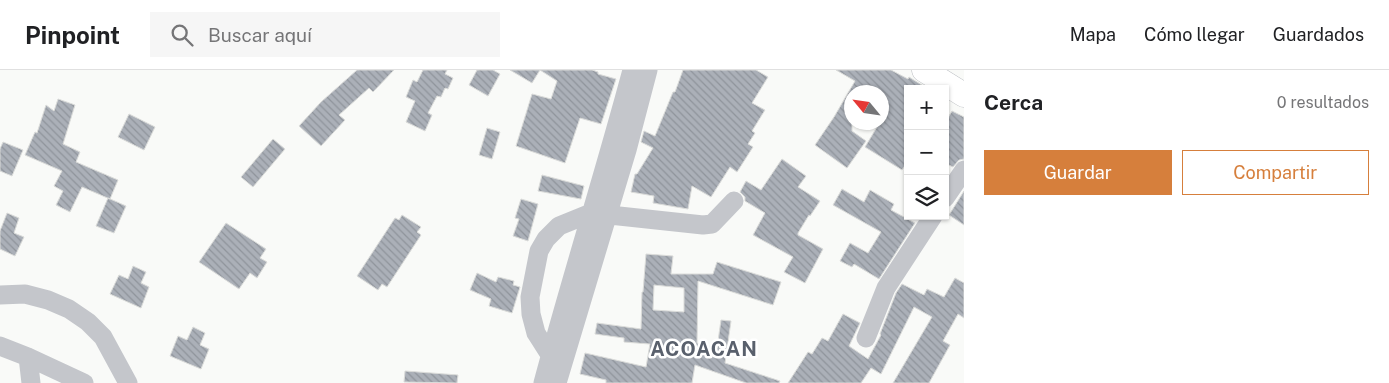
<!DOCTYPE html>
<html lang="es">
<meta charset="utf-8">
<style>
:root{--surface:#fff;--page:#f6f6f6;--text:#202124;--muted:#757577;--line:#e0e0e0;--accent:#d67f3c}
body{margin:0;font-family:"Public Sans",sans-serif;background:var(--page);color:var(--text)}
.controls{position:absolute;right:15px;top:15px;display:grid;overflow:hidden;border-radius:0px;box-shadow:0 1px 4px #0004}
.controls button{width:45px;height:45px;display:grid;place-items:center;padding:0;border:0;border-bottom:1px solid var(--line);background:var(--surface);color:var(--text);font:25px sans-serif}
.compass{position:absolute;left:844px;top:15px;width:45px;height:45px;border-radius:50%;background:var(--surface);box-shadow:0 1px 4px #0004;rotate:299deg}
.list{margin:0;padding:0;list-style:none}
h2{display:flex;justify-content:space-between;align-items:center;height:65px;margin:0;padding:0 20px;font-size:21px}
h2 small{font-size:16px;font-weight:400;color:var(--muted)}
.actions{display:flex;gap:10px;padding:15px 20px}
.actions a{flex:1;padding:11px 0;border:1px solid var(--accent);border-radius:0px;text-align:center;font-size:18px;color:var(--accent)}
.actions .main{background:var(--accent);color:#fff}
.icon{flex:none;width:28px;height:28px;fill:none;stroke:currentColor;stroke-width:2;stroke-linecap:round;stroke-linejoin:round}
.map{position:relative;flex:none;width:964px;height:313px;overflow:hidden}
header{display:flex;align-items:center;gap:30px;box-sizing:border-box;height:70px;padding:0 25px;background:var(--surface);border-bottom:1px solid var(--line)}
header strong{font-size:24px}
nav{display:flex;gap:28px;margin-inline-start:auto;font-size:18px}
.search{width:350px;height:45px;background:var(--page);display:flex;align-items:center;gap:12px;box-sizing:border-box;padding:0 18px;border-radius:0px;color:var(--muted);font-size:19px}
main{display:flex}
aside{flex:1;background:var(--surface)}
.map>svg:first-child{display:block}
.building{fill:url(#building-back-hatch);stroke:#dbdcda;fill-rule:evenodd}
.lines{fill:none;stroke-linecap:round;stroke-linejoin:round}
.major-casing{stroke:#b7babf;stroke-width:25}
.minor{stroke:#c4c6cb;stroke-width:19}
.major{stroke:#fff;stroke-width:24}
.labels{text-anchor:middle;stroke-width:5;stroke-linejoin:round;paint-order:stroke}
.district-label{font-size:20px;font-weight:bold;letter-spacing:1px;fill:#59606c;stroke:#fff}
</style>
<header>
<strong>Pinpoint</strong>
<div class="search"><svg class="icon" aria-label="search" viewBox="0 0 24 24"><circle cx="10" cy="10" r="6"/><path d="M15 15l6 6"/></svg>Buscar aquí</div>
<nav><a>Mapa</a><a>Cómo llegar</a><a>Guardados</a></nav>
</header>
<main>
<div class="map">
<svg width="964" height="313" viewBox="0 0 964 313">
<defs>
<pattern id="building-back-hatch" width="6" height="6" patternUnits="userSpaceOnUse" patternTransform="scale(1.25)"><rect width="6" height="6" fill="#abb0b8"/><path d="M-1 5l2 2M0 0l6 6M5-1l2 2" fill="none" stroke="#8f949b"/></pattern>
</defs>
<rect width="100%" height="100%" fill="#f9faf8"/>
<path class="building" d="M357 0H394L373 22 369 18 339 45 345 50 321 76 299 56 321 32Z
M423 0H447L445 4 453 8 448 19 445 18 441 27 437 26 428 43 432 45 425 61 406 52 415 31 406 27 413 10 417 12Z
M477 0H493L500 4 488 26 469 15Z
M510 0H592L598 2V4L616 9 601 54 580 48 565 93 516 76 532 24 551 29 557 11 540 0 532 13Z
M683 0H756L768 7 752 33 765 40 752 61 755 63 748 74 753 77 737 102 730 97 711 127 692 116 688 139 653 133 654 126 631 122 635 104H637L653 78 641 72 644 61 655 66 673 22H675Z
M836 0H891L908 9 909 7 928 19H908V91L902 100 865 77 880 52H882V22H852V61L866 71 847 98 815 75 834 47 855 11Z
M58 29 75 35 63 74 80 82 76 92 118 110 110 129 82 117 70 142 56 135 63 121 54 116 62 101 25 85 35 62 37 63 46 35 54 41Z
M952 41 964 47V89L959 90 953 97 945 93V53Z
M129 44 155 57 144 80 118 67Z
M487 58 500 62 492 89 479 85Z
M273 69 285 79 253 117 241 107Z
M3 72 23 80 12 106 0 101V79Z
M782 89 806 106 798 117 820 131 810 146 809 145 798 163V165L823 179 805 213 784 202 793 187 753 165 765 143 745 131V127L740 122 746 111 761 120Z
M542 105 584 116 581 129 538 121Z
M842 119 864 132 870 120 894 134 891 140 915 153 879 209 854 194 852 197 840 191 850 173 868 183 881 162 833 135Z
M964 121V155L949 145Z
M108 128 126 136 114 163 96 156Z
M521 129 538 134 528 171 513 166 519 149 515 148Z
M7 143 19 148 14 163 24 167 15 186 0 179V161Z
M402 145 421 157 417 162 421 165 387 217 382 214 378 220 357 206 395 148 399 150Z
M226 153 266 179 260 188 267 192 257 208 250 203 239 219 199 192Z
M646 184 673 186 671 204H713L717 192 781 212 773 235 698 211 697 273 717 278 721 250 731 251 725 293 780 311 779 313H746L695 295 692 313H606V310L580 304 585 283 646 297 650 274 624 272V268L595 264 597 253 641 259 642 222H643ZM654 215 684 218V242L653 240Z
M133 196 146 202 141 213 149 217 141 238 110 224 119 205 128 209Z
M477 203 496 212 498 207 514 211 513 215 520 217 512 243 489 236 491 229 470 220Z
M955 208 964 213V248L958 244 943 271 950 275 929 313H893L932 247 914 237 881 304 871 298 861 313H788L808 282 812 284 822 268 828 271 843 244 860 253 849 276 868 289 881 265 880 264 896 223 902 214 924 225 927 219 944 227Z
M193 257 205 263 200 275 209 279 201 299 170 286 178 266 187 270Z
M405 301 458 305 457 313 404 312Z"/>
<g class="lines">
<defs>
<path id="major" d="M924 0 964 25"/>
</defs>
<use href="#major" class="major-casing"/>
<path class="minor" d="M945 128 964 100
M0 225 25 224 48 230 69 239 88 252 103 267 128 313
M866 268 886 218 933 146
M0 276 28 287 84 313
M550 285 536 263 531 244 530 227 539 181 546 169 559 156 591 143 703 155 712 154 734 131
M28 287 31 313
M543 313C571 208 604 105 632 0
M557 313 627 80 648 0"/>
<use href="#major" class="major"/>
</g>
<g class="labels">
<g class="district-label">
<text x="704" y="286">ACOACAN</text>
</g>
</g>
</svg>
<div class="controls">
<button>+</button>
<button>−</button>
<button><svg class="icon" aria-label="layers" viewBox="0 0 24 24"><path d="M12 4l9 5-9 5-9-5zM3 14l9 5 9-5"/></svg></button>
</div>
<svg class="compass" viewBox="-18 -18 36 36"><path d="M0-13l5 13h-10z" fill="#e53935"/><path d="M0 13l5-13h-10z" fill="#757577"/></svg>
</div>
<aside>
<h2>Cerca<small>0 resultados</small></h2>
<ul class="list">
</ul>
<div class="actions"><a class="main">Guardar</a><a>Compartir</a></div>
</aside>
</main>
